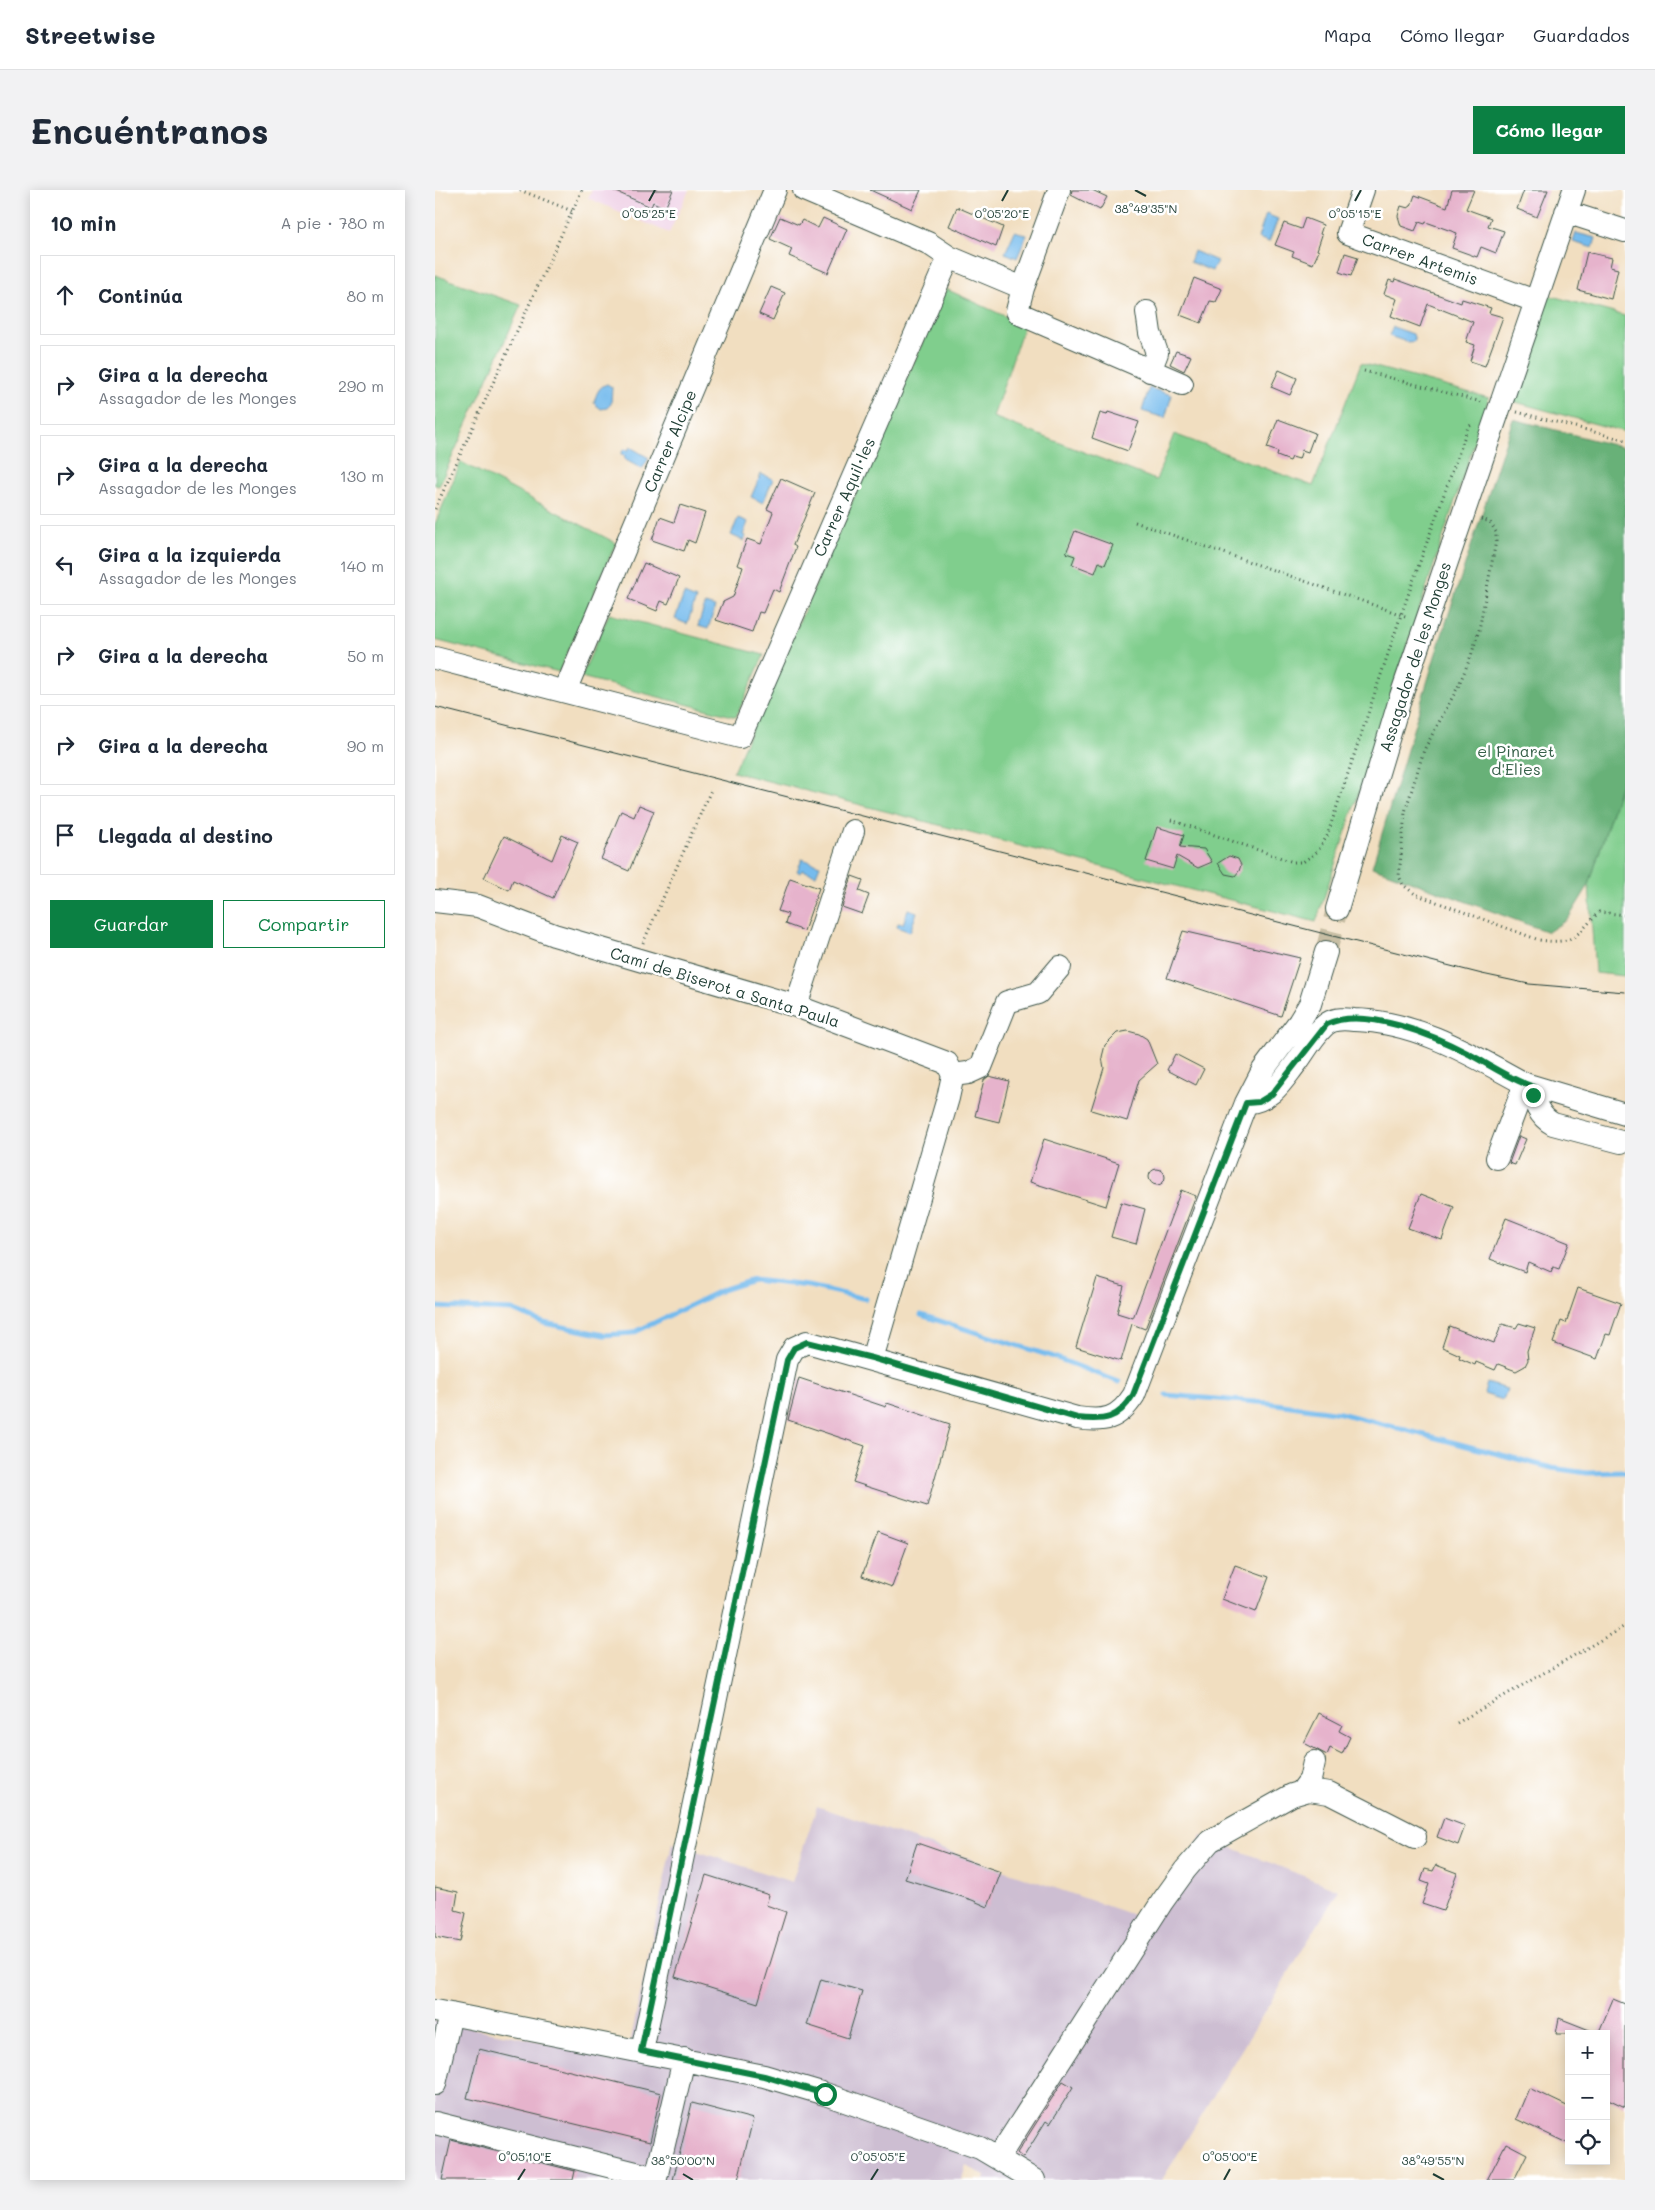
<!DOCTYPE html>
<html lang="es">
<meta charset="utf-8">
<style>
:root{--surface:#fff;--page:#f2f2f3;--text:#1f2937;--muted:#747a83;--line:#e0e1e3;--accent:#0b8043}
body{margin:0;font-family:Mali,sans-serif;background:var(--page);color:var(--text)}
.controls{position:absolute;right:15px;bottom:15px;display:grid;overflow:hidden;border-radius:0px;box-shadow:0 2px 12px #0003}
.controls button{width:45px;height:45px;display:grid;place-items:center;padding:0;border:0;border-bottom:1px solid var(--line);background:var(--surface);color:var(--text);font:25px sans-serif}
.stop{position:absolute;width:15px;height:15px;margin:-11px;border:4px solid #0b8043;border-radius:50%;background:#fff}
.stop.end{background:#0b8043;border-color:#fff;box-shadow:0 1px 5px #0008}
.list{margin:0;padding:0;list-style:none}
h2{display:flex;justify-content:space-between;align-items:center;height:65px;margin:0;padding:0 20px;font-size:21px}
h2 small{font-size:16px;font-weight:400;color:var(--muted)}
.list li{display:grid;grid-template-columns:32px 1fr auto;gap:15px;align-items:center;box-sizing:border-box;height:80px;margin:0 10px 10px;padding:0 10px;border:1px solid var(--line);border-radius:0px}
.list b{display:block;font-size:19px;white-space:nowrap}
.list p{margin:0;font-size:16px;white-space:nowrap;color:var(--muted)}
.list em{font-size:16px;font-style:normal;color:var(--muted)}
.actions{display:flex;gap:10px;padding:15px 20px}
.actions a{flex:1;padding:11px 0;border:1px solid var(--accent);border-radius:0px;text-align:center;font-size:18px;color:var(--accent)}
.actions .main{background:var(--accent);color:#fff}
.icon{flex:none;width:28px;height:28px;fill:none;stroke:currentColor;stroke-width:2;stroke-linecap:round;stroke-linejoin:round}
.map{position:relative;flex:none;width:1190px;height:1990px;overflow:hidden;border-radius:0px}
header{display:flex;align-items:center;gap:30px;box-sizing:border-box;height:70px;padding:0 25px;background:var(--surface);border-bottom:1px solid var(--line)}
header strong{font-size:24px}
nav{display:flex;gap:28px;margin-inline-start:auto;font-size:18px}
.intro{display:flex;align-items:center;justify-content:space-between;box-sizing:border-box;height:120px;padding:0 30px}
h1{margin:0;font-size:35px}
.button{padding:12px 22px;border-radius:0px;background:var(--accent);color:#fff;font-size:18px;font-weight:700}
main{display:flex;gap:30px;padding:0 30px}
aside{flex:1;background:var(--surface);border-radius:0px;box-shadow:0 2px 12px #0003}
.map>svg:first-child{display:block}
.built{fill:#efd0e6}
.industrial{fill:#cdbed2}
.green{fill:#80ce8d;stroke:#508660}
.forest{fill:#68b178;stroke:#447756}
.water{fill:#76bbed;stroke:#4a7c90}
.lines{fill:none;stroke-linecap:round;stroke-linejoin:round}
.stream{stroke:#76bbed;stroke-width:5}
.building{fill:#e6b3cc}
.minor-tunnel{stroke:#c7bea4;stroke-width:22;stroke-dasharray:22 11;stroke-linecap:butt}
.minor-casing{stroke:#3e5549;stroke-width:24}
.path{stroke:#3e5549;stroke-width:3;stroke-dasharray:1 4;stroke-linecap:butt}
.minor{stroke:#fff;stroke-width:22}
.tram{stroke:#1f3d34;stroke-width:1}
.route{stroke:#0b8043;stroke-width:6}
.ticks{fill:none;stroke:#1f3d34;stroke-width:2}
.labels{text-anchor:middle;stroke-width:5;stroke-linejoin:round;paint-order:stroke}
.street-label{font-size:16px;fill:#1f3d34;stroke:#fff}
.park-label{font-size:16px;fill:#37614a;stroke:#fff}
.ticks-label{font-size:12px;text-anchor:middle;fill:#1f3d34;stroke:#fff;stroke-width:5;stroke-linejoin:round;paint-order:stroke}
</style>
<header>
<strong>Streetwise</strong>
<nav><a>Mapa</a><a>Cómo llegar</a><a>Guardados</a></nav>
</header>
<div class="intro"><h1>Encuéntranos</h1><a class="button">Cómo llegar</a></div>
<main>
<aside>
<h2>10 min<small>A pie · 780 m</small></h2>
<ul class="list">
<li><svg class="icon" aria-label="ahead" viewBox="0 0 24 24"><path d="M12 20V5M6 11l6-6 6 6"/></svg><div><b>Continúa</b></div><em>80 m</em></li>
<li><svg class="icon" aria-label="right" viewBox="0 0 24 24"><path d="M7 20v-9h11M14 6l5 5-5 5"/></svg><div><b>Gira a la derecha</b><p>Assagador de les Monges</p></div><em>290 m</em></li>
<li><svg class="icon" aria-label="right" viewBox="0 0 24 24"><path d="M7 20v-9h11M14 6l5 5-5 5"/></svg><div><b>Gira a la derecha</b><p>Assagador de les Monges</p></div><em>130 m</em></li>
<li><svg class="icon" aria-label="left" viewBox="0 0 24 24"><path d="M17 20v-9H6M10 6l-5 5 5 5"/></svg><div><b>Gira a la izquierda</b><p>Assagador de les Monges</p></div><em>140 m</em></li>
<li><svg class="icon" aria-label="right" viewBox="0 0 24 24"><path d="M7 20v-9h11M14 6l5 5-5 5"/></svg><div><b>Gira a la derecha</b></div><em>50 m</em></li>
<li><svg class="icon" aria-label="right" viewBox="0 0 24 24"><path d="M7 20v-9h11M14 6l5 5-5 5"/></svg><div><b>Gira a la derecha</b></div><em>90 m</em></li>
<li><svg class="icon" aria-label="arrive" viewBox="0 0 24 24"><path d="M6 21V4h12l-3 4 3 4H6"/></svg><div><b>Llegada al destino</b></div></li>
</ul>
<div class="actions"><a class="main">Guardar</a><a>Compartir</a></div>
</aside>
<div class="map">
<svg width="1190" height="1990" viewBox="0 0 1190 1990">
<rect width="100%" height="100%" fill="#fff"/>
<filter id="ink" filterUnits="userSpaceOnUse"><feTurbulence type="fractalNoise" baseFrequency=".02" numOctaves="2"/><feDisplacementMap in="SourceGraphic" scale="10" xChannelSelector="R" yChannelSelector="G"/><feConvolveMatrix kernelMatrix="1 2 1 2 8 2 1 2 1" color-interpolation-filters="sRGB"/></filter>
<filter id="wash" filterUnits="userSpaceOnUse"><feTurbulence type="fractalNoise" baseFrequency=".0096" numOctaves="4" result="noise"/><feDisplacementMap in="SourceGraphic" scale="20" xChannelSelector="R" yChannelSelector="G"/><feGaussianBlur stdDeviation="1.12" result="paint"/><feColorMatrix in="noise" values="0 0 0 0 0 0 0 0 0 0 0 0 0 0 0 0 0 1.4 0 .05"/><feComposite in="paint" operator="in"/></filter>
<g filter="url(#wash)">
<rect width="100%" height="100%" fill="#f1dec0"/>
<path class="built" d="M157 0H254L234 43 153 8Z"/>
<path class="industrial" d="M382 1616 710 1729 767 1646 904 1700 727 1990H549L550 1985 531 1976 527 1990H0V1831L192 1868 237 1653 357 1692Z"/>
<path class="green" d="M0 85 86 115 4 296 0 295Z
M511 99 589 135 558 227 721 290 739 244 878 296 926 173 1054 208 881 732 298 582Z
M1113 105 1190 126V242L1077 211Z
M26 272 181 353 124 482 0 450V334Z
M174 424 329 465 301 527 146 487Z
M1190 580V786L1160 783 1154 695Z"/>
<path class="forest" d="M1078 229 1190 258V580L1154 695 1133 729 1113 742 937 677 1000 466Z"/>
<path class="water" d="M831 24 843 29 834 52 823 48Z
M580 41 592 45 582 68 570 63Z
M1141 43 1161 48 1158 58 1138 52Z
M759 61 782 71 777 81 755 72Z
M958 137 978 144 980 151 975 153 954 146Z
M172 194 177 197 176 214 172 218 166 219 159 213C161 205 163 197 172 194Z
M714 198 737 205 730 228 707 221Z
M195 257 214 268 207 279 189 269 190 266 186 264 189 259 193 261Z
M326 284 338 289 328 313 316 307Z
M303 328 313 332 308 345 311 346 309 351 296 345Z
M249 404 261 409 252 434 240 429Z
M270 414 280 417 273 439 263 436Z
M367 669 385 675 381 685 367 680 365 683 362 681Z
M473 719 482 722 475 742 462 737 463 733 468 734Z
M1052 1193 1072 1199 1068 1210 1049 1204Z"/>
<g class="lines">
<path class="stream" d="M0 1117 77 1120 109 1133 169 1145 198 1143 287 1100 318 1090 374 1096 431 1109
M486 1125 619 1167 684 1192
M731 1205 834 1213 905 1223 1117 1278 1152 1283 1190 1282"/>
</g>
<g id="blocks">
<path class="building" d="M177 0H238L230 18 218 12 216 17Z
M435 0H486L477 19Z
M637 0H657L672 7 665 20 636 5Z
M1017 0H1039L1031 19 1056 28 1053 36 1069 41 1061 63 1046 57 1042 67 1017 58 1022 43 991 32 990 34 984 32 980 41 966 36 963 26 966 16 973 18 976 16 980 5 1012 17Z
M1089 0H1113L1102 27 1082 19Z
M522 17 568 37 561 57 514 36Z
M345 27 364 35 367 30 383 38 388 28 412 39 393 83 354 66 357 59 335 49Z
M870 28 888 35 885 44 887 45 882 60 884 61 878 74 857 66 859 62 840 55 849 33 866 39Z
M1152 62 1177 68 1175 77 1183 79 1176 109 1143 100Z
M910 63 923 67 916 86 904 82Z
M759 88 787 99 781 112 775 111 766 133 745 125Z
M960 89 1026 113 1027 109 1056 118 1054 123 1068 127 1050 176 1035 171 1040 155 1031 152 1038 132 993 114 985 137 956 126 962 109 949 104 954 90 959 92Z
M336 97 350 103 338 130 324 124Z
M741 161 756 166 749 181 735 174Z
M844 180 862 188 855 205 836 197Z
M673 222 704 232 693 261 657 248 665 223 672 225Z
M843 229 880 243 873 262 867 260 864 269 857 267 855 271 842 266 843 262 832 258Z
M346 288 380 303 358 355 361 357 344 402 338 399 328 423 324 422 317 442 281 430 288 412 298 407 308 377 302 375 312 349 326 354 338 322 332 319Z
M245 315 270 323 260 353 253 350 249 361 217 350 225 327 239 332Z
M640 341 678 355 670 375 664 372 660 383 637 374 640 366 631 363Z
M209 373 244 388 233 414 226 411 222 421 193 409Z
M204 615 219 621 194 681 166 669 186 621 199 627Z
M722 637 749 645 745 657 769 659 777 672 763 678 742 666 738 679 711 671Z
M127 645 143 652 118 708 78 690 74 700 49 688 69 646 117 670Z
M794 666 803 669 806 675 804 681 800 686 790 684 783 673Z
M417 686 428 690 424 701 434 705 427 724 407 717Z
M355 688 384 698 369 741 350 734 353 724 343 721Z
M748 741 865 768 846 826 732 788Z
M693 841 704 844 712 849 722 874 704 890 692 931 656 920 669 878 667 867 670 855 682 843Z
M740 864 769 879 761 895 732 880Z
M554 886 574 891 564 932 540 926 549 890Z
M1084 946 1091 949 1080 975 1074 973Z
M609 949 684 973 671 1016 595 992Z
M714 987a8 8 0 1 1 16 0a8 8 0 1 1-16 0Z
M746 1000 761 1006 710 1139 697 1134 686 1171 641 1157 662 1088 689 1096 682 1123 698 1128Z
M986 1004 1019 1017 1007 1050 973 1038Z
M686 1012 710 1019 701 1054 676 1047Z
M1071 1028 1134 1053 1124 1079 1118 1077 1116 1082 1093 1072 1090 1082 1055 1069Z
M1143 1098 1186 1113 1175 1145 1171 1144 1162 1169 1118 1153 1126 1131 1131 1133Z
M1084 1133 1100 1138 1092 1161 1093 1170 1090 1176 1081 1181 1063 1174 1060 1180 1041 1172 1040 1175 1024 1168 1025 1165 1007 1157 1014 1136 1059 1153 1067 1134 1081 1138Z
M364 1188 451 1217 452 1213 515 1234 492 1316 418 1292 430 1256 353 1230Z
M443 1342 473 1353 457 1397 427 1386Z
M800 1375 834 1387 821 1422 787 1409Z
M884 1523 907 1535 904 1541 915 1547 907 1564 895 1558 892 1565 869 1553Z
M1009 1628 1030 1636 1023 1655 1002 1647Z
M482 1653 566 1682 553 1717 537 1710 470 1689Z
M1001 1675 1022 1683 1008 1721 987 1714 994 1694 986 1691 990 1679 998 1681Z
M271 1685 334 1705 331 1715 351 1722 323 1813 240 1787Z
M0 1697 23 1702 20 1720 31 1723 25 1752 0 1747Z
M386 1789 427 1801 413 1848 372 1835Z
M1178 1809 1190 1814V1917L1171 1908V1844H1163Z
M1124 1828 1162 1843V1844H1121Z
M44 1859 226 1903 215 1952 32 1908Z
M628 1891 638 1897 615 1934 611 1931 588 1968 582 1963Z
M1094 1898 1134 1917V1954L1081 1929Z
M257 1913 318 1929 303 1990H238Z
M16 1950 140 1981 138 1990H7Z
M1071 1953 1092 1964 1079 1990H1052Z"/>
</g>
</g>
<g filter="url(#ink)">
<use href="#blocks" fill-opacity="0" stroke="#3e5549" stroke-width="1"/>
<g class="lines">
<path class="minor-tunnel" d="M891 762 902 719"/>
<defs>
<path id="minor" d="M369 0 493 53 514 67
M624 0 588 98 582 121 585 124 747 194
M928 0 913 43 1100 111
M1131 22 1190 41
M712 122 715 143 722 163 715 181
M0 468 305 547 514 67 588 98
M130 501 340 0
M0 711 43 716 119 745 361 816 512 873 518 885 513 908 437 1169
M902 719 966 506 1139 0
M361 816 418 641
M518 885 533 883 546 877 572 812 603 803 625 777
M1099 897C1097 912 1105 927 1118 934L1186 952
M811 913C838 910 847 891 862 872 871 860 881 841 893 833 901 828 911 829 919 830 981 831 1037 865 1090 894
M1062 968 1090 894 1190 924
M866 1602 875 1590 879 1572
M0 1821 329 1886 390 1904 545 1958 599 1990
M207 1861 352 1170 359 1158 372 1152 642 1228C669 1232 683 1230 699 1205L811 913 828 880 864 832 875 814 891 762
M0 1894 16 1824
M0 1933 221 1988 249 1869
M563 1968 727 1712 750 1680 775 1651 857 1605 874 1600 894 1603 980 1647"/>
</defs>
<use href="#minor" class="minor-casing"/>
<path class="path" d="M85 0 137 21
M929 181 1047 212
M1082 222 1190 250
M0 319 147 0
M1046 329 1055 332 1061 342V351L1044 440 1036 466 1023 497 989 560 970 622 964 686 968 695 980 704 1104 750C1139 755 1141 746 1164 722L1190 725
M700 332 973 427
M736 630 858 672H868L883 661 892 646 966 425 1033 237 1038 234
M208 753 276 600
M1022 1533 1190 1436"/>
<use href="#minor" class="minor"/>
<path class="tram" d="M0 517 1047 784 1094 794 1190 802"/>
</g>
</g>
<g class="lines" filter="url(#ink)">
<path class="route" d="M390 1904 329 1886 206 1861 352 1170 359 1158 372 1152 437 1168 642 1228C669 1231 683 1230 698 1205L811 913 824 912 837 904 892 834C929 816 1000 846 1034 864 1055 875 1076 890 1099 897L1098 905"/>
</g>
<path class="ticks" d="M700 0 711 6M214 11 220 0M567 11 573 0M920 11 926 0M248 1984 258 1990M998 1984 1009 1990M83 1990 90 1979M436 1990 443 1979M789 1990 795 1979"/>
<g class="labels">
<g class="street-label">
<text transform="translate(985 69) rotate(20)" y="6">Carrer Artemis</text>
<text transform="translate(235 251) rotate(-67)" y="6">Carrer Alcipe</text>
<text transform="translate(409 307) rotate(-66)" y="6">Carrer Aquil·les</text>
<text transform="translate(980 467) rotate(-72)" y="6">Assagador de les Monges</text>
<text transform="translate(290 797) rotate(17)" y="6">Camí de Biserot a Santa Paula</text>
</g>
<g class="park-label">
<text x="1081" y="567">el Pinaret<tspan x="1081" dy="18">d'Elies</tspan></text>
</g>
</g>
<g class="ticks-label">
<text x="711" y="23">38°49'35"N</text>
<text x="214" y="28">0°05'25"E</text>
<text x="567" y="28">0°05'20"E</text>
<text x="920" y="28">0°05'15"E</text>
<text x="90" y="1971">0°05'10"E</text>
<text x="443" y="1971">0°05'05"E</text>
<text x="795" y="1971">0°05'00"E</text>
<text x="248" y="1975">38°50'00"N</text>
<text x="998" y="1975">38°49'55"N</text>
</g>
</svg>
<div class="controls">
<button>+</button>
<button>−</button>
<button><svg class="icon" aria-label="locate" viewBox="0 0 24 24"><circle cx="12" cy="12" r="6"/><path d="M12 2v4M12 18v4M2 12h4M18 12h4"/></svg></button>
</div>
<div class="stop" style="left:390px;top:1904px"></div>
<div class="stop end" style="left:1098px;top:905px"></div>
</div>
</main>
